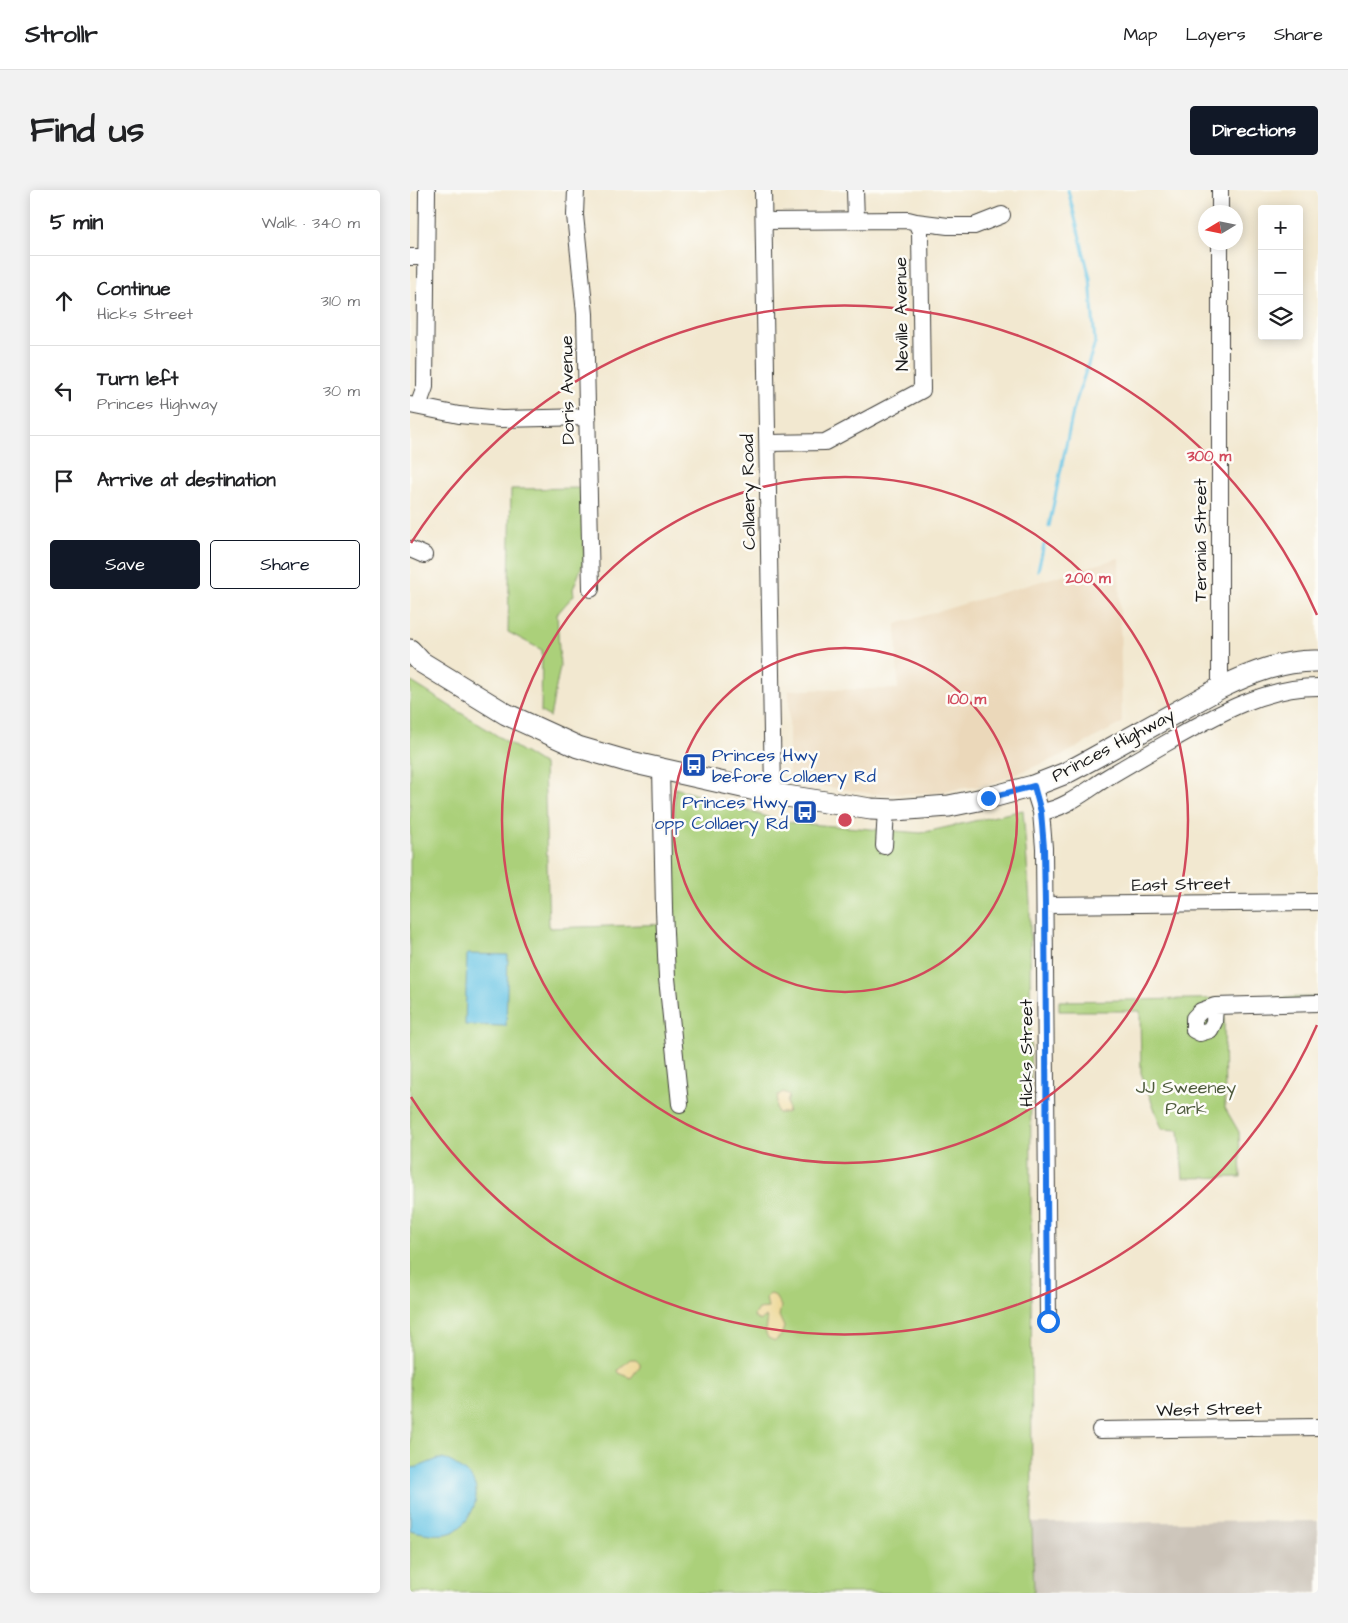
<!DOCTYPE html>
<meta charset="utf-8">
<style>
:root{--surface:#fff;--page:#f2f2f2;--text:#202124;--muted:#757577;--line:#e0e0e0;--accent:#111827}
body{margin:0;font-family:"Architects Daughter",sans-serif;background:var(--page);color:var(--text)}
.controls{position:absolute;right:15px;top:15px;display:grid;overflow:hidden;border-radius:5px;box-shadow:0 2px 12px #0003}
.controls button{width:45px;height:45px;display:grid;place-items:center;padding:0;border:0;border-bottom:1px solid var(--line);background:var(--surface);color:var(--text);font:25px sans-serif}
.compass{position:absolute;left:788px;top:15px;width:45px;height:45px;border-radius:50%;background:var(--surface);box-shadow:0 2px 12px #0003;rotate:260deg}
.stop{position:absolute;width:15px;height:15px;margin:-11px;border:4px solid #1a73e8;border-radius:50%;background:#fff}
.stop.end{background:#1a73e8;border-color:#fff;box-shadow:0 1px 5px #0008}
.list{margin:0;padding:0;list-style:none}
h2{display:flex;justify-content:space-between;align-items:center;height:65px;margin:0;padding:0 20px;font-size:21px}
h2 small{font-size:16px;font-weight:400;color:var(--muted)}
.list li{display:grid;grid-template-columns:32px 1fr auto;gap:15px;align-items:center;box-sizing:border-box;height:90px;padding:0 20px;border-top:1px solid var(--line)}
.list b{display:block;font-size:19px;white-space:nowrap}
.list p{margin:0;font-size:16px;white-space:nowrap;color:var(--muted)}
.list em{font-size:16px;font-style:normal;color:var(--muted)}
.actions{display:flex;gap:10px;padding:15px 20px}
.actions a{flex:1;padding:11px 0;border:1px solid var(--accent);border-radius:5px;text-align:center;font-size:18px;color:var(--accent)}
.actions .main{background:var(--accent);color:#fff}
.icon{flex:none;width:28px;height:28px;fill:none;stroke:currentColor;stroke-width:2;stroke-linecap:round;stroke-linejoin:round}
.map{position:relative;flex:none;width:908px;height:1403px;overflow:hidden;border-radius:5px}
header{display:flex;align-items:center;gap:30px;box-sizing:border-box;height:70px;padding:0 25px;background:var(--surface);border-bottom:1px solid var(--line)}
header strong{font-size:24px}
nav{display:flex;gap:28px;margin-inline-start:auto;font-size:18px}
.intro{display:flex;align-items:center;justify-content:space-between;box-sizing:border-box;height:120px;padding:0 30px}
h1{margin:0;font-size:35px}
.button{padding:12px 22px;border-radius:5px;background:var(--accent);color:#fff;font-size:18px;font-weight:700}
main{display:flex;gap:30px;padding:0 30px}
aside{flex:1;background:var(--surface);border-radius:5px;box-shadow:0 2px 12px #0003}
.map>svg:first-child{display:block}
.built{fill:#ebd8ba}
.industrial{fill:#cbc3b8}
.green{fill:#abd07a;stroke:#64764b}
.sand{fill:#eeda9e;stroke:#857b5d}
.water{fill:#67c5e5;stroke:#427080}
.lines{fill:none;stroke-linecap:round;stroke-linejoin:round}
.stream{stroke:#67c5e5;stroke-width:3}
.minor-casing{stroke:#3c3b37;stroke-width:18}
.major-casing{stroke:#3c3b37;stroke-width:23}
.minor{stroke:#fff;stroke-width:16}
.major{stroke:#fff;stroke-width:21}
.route{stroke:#1a73e8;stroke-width:6}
.ring{fill:none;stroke:#d1495b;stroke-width:2.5}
.labels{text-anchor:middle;stroke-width:5;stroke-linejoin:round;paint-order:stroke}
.street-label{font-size:18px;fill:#1c1c1c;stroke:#fdfcf7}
.transit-label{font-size:18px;fill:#164399;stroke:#fdfcf7;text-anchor:start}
.park-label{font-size:18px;fill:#4e5b3d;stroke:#fdfcf7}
.centre{fill:#d1495b;stroke:#fdfcf7;stroke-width:2.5}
.ring-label{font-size:15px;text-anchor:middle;font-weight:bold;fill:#d1495b;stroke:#fdfcf7;stroke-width:5;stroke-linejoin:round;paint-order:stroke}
</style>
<header>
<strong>Strollr</strong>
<nav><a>Map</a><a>Layers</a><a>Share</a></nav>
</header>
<div class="intro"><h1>Find us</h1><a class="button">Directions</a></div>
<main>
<aside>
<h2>5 min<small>Walk · 340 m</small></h2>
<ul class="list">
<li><svg class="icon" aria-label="ahead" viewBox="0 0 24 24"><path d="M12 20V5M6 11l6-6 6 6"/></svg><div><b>Continue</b><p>Hicks Street</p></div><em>310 m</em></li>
<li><svg class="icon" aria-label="left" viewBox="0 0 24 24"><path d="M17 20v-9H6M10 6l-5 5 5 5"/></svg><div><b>Turn left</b><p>Princes Highway</p></div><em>30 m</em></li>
<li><svg class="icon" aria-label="arrive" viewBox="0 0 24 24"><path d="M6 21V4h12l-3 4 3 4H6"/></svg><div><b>Arrive at destination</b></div></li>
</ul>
<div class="actions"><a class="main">Save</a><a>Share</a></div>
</aside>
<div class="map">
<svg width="908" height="1403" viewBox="0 0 908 1403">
<rect width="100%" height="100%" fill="#fdfcf7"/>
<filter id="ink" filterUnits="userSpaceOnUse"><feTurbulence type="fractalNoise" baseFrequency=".02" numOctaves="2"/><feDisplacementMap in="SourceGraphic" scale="10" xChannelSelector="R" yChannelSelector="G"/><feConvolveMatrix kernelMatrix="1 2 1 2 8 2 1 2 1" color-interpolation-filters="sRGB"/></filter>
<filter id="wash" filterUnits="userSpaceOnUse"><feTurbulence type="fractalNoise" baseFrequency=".0096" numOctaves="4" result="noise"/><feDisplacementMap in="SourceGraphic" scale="20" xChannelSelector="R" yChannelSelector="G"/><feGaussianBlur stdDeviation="1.12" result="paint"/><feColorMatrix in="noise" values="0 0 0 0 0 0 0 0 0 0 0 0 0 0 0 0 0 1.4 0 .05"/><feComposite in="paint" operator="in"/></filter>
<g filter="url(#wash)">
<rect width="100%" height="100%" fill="#f2e8d0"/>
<path class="built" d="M709 368 712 533 653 565 582 594 522 603 464 604 379 591V500L488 499 486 434Z"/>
<path class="industrial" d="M908 1331V1403H624L622 1333Z"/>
<path class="green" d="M173 298 174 371 163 399 164 405 147 424 150 477 140 527 131 522 132 460 98 442 101 299Z
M0 491 134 575 139 738 262 734 265 598 373 632 511 643 613 620 620 712 622 1333 624 1403H0Z
M908 807 814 819 815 918 829 942 831 987 773 988 769 940 752 939 731 883 730 821H649V811Z"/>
<path class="sand" d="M373 902 378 904 379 907 377 912 378 921 376 923H368L366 918 368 905Z
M360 1104 364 1105 371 1116 369 1126 374 1137 371 1146 365 1151 358 1148 355 1141 357 1128 355 1127 350 1131 345 1128 344 1125 348 1119 358 1118 356 1108Z
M220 1169H226L230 1173V1176L221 1188 209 1183 208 1180Z"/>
<path class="water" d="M57 764 98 765 96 836 55 835Z
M28 1269C37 1269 42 1272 49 1277 53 1281 58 1284 61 1288 74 1305 60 1333 43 1342 32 1347 11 1343 0 1340V1278L8 1277Z"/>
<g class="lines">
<path class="stream" d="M639 336 664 217 685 153 680 88 658 0
M628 380 634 355"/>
</g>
</g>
<g filter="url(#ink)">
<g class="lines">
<defs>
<path id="minor" d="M166 0 165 25 175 124 181 399
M353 0 363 604
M445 0 446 30
M810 0V22
M354 31 498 30 506 32 510 41 512 200 415 252 358 253
M506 32 538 36H564L592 25
M810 52V498
M0 67H16
M0 215 49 225 91 229 178 227
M8 216 15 197 17 0
M0 359 14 365
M251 579 254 719 257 788 270 914
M623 596 631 622 634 658 638 1131
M631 622C655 619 677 600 698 587 718 575 739 563 760 551 806 525 854 497 908 497
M474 656 476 619
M635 715 908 712
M805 816 804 832 800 840 790 843 784 840V828L791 821 805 816 908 813
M690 1240 908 1237"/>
<path id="major" d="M0 460 11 472 96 524 168 557 216 571 363 604 461 619 485 620 539 616 578 608 623 596 656 583 682 569 810 498C841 483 873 470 908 471"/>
</defs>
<use href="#minor" class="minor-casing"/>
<use href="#major" class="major-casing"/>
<use href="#minor" class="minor"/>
<use href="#major" class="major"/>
</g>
</g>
<g class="lines" filter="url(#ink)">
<path class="route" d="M578 608 624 596 631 622 634 658 635 715 638 1131"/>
</g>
<g class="ring">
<circle cx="435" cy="630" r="172"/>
<circle cx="435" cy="630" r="343"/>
<path d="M907 835A515 515 0 0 1 1 907M1 353A515 515 0 0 1 907 425"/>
</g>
<defs>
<symbol id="bus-square" viewBox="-11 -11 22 22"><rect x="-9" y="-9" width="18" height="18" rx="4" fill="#1a4fb4" stroke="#fdfcf7"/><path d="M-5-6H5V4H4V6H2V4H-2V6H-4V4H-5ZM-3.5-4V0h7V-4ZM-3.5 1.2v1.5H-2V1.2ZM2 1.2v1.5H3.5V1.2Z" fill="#fff"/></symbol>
</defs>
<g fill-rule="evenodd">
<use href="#bus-square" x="270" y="561" width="28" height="28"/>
<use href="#bus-square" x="381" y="608" width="28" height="28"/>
</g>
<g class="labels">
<g class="street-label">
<text transform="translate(491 124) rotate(-91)" y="6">Neville Avenue</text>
<text transform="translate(157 200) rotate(-91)" y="6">Doris Avenue</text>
<text transform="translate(338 302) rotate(-91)" y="6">Collaery Road</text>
<text transform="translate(790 350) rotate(-90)" y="6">Terania Street</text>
<text transform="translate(703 555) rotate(-28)" y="6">Princes Highway</text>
<text transform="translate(771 694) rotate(-1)" y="6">East Street</text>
<text transform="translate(616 863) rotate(-90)" y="6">Hicks Street</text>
<text transform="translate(799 1219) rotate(-1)" y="6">West Street</text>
</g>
<g class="transit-label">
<text x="302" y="571">Princes Hwy<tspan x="302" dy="21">before Collaery Rd</tspan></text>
<text x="378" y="618" text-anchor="end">Princes Hwy<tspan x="378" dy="21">opp Collaery Rd</tspan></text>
</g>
<g class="park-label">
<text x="776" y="903">JJ Sweeney<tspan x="776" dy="21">Park</tspan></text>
</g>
</g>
<circle cx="435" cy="630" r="8" class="centre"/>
<g class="ring-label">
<text x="799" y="271">300 m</text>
<text x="678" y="393">200 m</text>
<text x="557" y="514">100 m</text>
</g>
</svg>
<div class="controls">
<button>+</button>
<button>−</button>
<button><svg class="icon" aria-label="layers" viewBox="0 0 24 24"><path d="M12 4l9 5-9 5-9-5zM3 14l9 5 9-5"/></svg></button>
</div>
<svg class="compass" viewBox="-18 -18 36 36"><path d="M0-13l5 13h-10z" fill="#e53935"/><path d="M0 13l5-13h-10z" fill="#757577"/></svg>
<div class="stop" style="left:638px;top:1131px"></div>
<div class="stop end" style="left:578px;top:608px"></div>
</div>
</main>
